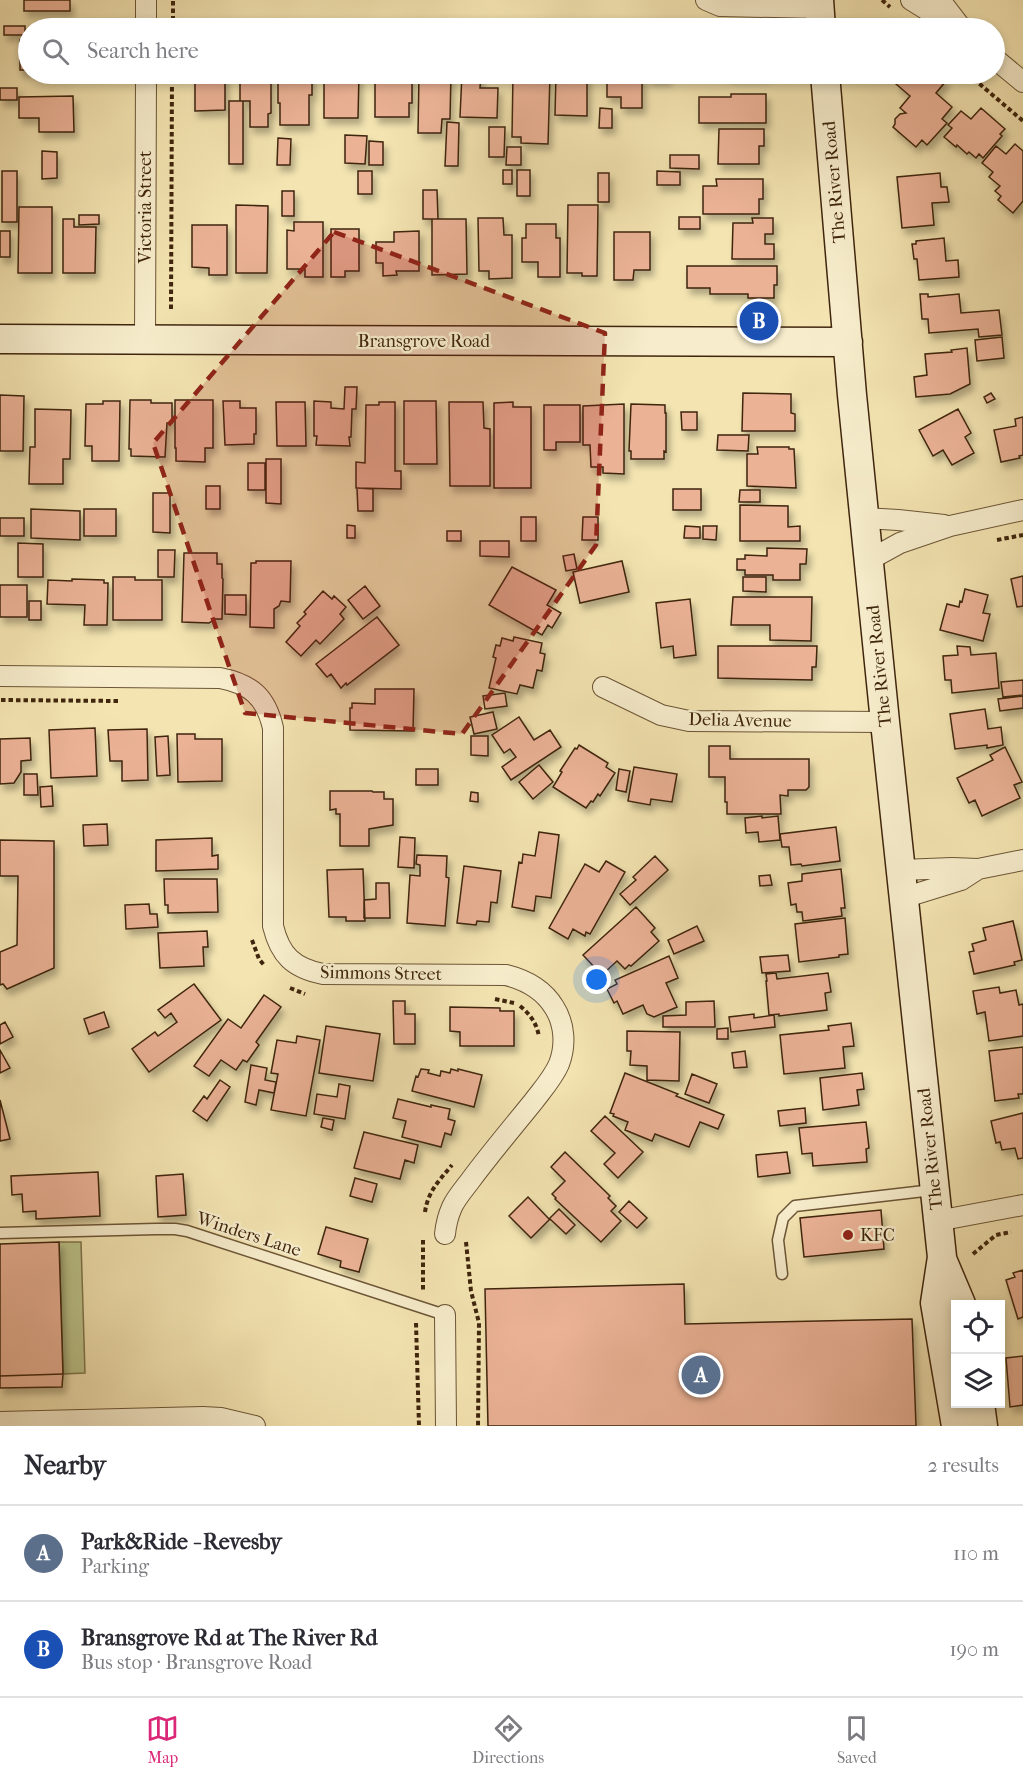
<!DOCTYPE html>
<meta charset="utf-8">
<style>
:root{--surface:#fff;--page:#f7f7f7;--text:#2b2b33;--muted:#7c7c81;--line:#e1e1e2;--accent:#db2777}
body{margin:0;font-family:"IM FELL French Canon",serif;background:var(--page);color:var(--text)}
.controls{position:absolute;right:18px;bottom:18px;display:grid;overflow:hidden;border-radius:0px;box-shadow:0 3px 9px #0003}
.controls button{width:54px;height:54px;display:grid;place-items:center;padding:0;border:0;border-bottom:2px solid var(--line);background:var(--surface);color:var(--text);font:30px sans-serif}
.you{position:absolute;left:597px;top:980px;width:21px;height:21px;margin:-15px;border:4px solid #fff;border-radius:50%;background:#1a73e8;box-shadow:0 0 0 9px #1a73e833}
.badge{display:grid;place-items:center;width:39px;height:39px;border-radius:50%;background:var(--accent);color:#fff;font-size:20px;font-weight:700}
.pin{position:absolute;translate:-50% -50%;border:3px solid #fff;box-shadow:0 2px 6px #0006}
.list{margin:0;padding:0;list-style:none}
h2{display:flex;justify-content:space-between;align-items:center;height:78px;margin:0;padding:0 24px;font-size:26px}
h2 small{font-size:20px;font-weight:400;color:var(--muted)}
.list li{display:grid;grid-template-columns:39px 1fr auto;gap:18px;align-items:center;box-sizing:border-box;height:96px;padding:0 24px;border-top:2px solid var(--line)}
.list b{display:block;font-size:22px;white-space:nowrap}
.list p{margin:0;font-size:20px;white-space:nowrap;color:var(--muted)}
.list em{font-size:20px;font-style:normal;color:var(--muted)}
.icon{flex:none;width:33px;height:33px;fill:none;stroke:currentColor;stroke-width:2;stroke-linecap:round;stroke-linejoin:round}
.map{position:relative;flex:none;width:1023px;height:1426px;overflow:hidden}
.search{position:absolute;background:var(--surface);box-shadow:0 3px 9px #0003;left:18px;right:18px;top:18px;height:66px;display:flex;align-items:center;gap:15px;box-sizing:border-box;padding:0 21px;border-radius:33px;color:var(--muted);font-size:22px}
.sheet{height:270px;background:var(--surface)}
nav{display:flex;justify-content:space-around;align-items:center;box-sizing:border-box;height:84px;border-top:2px solid var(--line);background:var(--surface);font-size:16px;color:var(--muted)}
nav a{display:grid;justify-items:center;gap:3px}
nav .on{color:var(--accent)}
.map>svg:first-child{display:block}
.green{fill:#bcc48b;stroke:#7e744c;stroke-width:1.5}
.building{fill:#ebb296;stroke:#3f250d;stroke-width:1.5;filter:url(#shadow)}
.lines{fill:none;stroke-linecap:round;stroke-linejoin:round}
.lane-casing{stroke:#6c5536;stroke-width:13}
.street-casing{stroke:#6c5536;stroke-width:22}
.secondary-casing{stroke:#3f250d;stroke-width:31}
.path{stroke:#3f250d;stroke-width:4;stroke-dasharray:4.5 3;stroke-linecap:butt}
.lane{stroke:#f7edcc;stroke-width:10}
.street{stroke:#f7edcc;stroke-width:20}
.secondary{stroke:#f7edcc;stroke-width:28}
.marked{fill:#8f2418;fill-opacity:0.2;stroke:#8f2418;stroke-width:4.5;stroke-dasharray:12 8;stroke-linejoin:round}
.poi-dot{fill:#8f2418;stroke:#f7edcc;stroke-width:2}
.labels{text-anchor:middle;stroke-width:4.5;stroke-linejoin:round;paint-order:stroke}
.street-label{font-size:18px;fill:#3f250d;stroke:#f7edcc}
.poi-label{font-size:18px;fill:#3f250d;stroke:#f7edcc;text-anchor:start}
</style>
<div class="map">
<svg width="1023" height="1426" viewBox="0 0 1023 1426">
<defs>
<filter id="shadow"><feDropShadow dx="3.5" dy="6" stdDeviation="3" flood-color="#0004"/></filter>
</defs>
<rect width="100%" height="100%" fill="#f3e4b1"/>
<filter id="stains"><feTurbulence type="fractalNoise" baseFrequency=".00333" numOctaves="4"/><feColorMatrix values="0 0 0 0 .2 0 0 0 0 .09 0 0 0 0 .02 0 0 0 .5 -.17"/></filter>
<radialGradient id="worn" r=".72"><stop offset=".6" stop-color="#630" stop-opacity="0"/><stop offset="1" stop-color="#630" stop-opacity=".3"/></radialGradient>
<path class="green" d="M59 1242H81L85 1373 63 1374Z"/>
<path class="building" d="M24 0H70V11H24Z
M4 26H25V35H4Z
M20 40H28V70H20Z
M195 74H225V110L195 111Z
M240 74H271V113L268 114V127H250V101H240Z
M278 74H312V95H309V125H280V103H278Z
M324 74H359L358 118H324Z
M375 74H412V103H409V117H375Z
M419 74H451L450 119H442L441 133H418Z
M462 74H481L480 88H498L497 118 460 117Z
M513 74H550L548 144 521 143V137H512Z
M556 74H587V116L555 115Z
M607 74H642V108H621V97H607Z
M648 74H668V79H648Z
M728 74H765V76H728Z
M899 74H937L946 81 936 93 952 107 942 119 947 123 927 145 922 140 916 147 893 127 895 124V119L900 114 906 113 900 108 910 96 896 84 902 77Z
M0 88H17V100H0Z
M731 94H766V123H699V97H731Z
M73 96 74 132H39V118H19V97Z
M229 101H243V164H229Z
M600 108 612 109V128H599Z
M981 108 1005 129 1000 134 1002 136 983 158 979 154 976 158 969 152 967 154 957 145 956 147 944 137 952 128 948 125 961 111 971 119Z
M447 122 459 123 458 166H445Z
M489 127H505L504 157H489Z
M719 129H764V146H759V164H718Z
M345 135 367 136 365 164 345 163Z
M278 138 291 139 290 165H277Z
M369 141 383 142V165H369Z
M1015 144 1023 151V201L1013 213 998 200 1001 196 995 191 1000 186 989 177 993 172 982 163 996 146 1006 154Z
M507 147H521V165H506Z
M42 151 57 152V178L42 179Z
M670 155H699V169L670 168Z
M503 170H512V184H503Z
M517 170H530V196H517Z
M2 171H17V222H2Z
M358 171H372V194H358Z
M657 171 680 172V185H657Z
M598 173H609V202H598Z
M940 173 941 187H947L949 202 932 203 934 225 902 228 897 177Z
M716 179H763V199H759V214H703V186H717Z
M423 190H437L438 219H423Z
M282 191H294V216H282Z
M236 205 268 206 267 273H236Z
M568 205H598L597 276H582V273H567Z
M19 207H52V273H18Z
M79 215H99V224L79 225Z
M679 217H700V229H679Z
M478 218H503L504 235H512V278L489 279V271H479Z
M752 218H773V234H765V244H774V259H732L733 223H753Z
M63 219H74V227H96L95 273H63Z
M432 219H466L467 274 432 275Z
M294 222H323V277H305V269H287V230L294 231Z
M526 224H556V238H560V277H538V262H522V238H526Z
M192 225H227V275H209V268L192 267Z
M331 229H359V271H345V277H331Z
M0 231H10V257H0Z
M419 231V271H396L397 275 383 276V263H376V242H394V232Z
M614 232H650V270H634L633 280H614Z
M944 238 946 261 958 260 959 277 919 280 917 259H914L912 244H916V241Z
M687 266H777V285H774V298H748V294H710V288H687Z
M920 294H928V297L959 294 961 313 999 310 1002 335 979 337 978 329 929 333 928 319H922Z
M1002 337 1004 358 977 361 975 340Z
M967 348 970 384 950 394 916 397 914 377 927 375 925 354 952 352 951 350Z
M345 387H357L356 409H352L351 437H349L350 446 316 445 317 436H314V401L331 402V408L344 409Z
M743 393 791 394V413L795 414V431H742Z
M991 393 995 399 987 403 984 397Z
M0 395 24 396 23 451H0Z
M130 400H151V403H172V423H167L165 457 131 456V449H129Z
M175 400H213V448H205V462L176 461V448H175Z
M103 401H120L119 461H92V446H85L86 404H103Z
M223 401H240V408H256V434H254V444L225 445Z
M404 401H436L437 464H404Z
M276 402H305L306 446H277Z
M379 402H395V471H401V489L356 488V462L365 463 366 405H379Z
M449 402H483L484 428 490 429V486H450Z
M513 402V407H531V488H494V403Z
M624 404V474L603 473V467H591L590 445H583V406Z
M631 404 665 405V413H666V452L664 451V459H631V451H629Z
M544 405H580V442H556V450H544Z
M35 409 71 410 70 459H63V484H29L30 447H35Z
M958 409 971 433 965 437 974 453 952 465 943 450 933 456 919 430Z
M681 412H697V430H682Z
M1023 417V455L1019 456 1020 458 1001 462 994 430 1016 426 1015 419Z
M718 435H749L748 451 717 450Z
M757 447H789V449H794L796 488 747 486V454H758Z
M266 459H281V504L266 503Z
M248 463H265V490H248Z
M206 486H220V509H206Z
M357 488 373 489V511H358Z
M673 489H701V510H673Z
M740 490H760V502H739Z
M153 493H170V533L153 532Z
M740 505 788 506V527L800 526V541H740Z
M31 509 80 511V540L31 538Z
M84 509H116V536H84Z
M521 517H536V541H521Z
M583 517H598V540H582Z
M0 518H24V536H0Z
M347 525 355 526V538H347Z
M685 526 700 527V538H684Z
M703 526H717L716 540 703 539Z
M447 531H461V541H447Z
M480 541H509V557L480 556Z
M18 543 43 544V577H18Z
M767 548 807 549 806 564H800V580H773V575H745V570H737V559H745V555L767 556Z
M158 550H175L174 577H158Z
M184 553H217V564H222V578L223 579 222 619H215L209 623 182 622Z
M574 554 577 569 566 571 563 556Z
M256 561H291L290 602 281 601 279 606 274 609V628L250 627 251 563H256Z
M622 561 629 592 580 603 573 572Z
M512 567 556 590 547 605 561 613 552 628 548 625 542 635 489 605Z
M1023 576V606L1017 607 1011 579Z
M113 577H135V580H162V620H113Z
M743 577H766V592L743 591Z
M72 579 104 580V583H108L107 625H84L85 605 47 604 48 580 72 581Z
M0 585H27V617H0Z
M365 586 380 606 363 619 348 600Z
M965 589 988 595 983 613 990 614 983 641 940 630 947 604 959 607 960 601 962 602Z
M323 591 332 599 334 596 346 607 340 614 344 619 320 644 316 640 301 656 286 642 300 626 297 623 306 614 304 612Z
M225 595H246V615L225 614Z
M733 597H812L811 641 770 640V625H731Z
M690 599 696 655 674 658 673 646 661 648 656 603Z
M29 601H41V620H29Z
M377 617 399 645 347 685 346 683 341 688 331 674 327 677 316 664Z
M514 637 542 643 540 653 545 654 542 671 537 670 533 688 520 685 517 694 489 688 496 658 493 657 496 645 500 646 502 638 513 641Z
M718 646H817L816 667H812V680L718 678Z
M957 646 970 647 971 655 996 653 999 688 952 693 951 680H945L943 656 958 655Z
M1023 680V695L1003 697 1001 682Z
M375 689H414L413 731 350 730V708H352V703L375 704Z
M505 693 507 706 485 709 483 696Z
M1023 696V708L1000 711 998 699Z
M985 709 988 729 1001 727 1003 745 987 748V745L955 749 950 714Z
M493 712 497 729 474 734 470 717Z
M519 717 534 740 550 730 561 747 511 780 502 767 516 757 510 749 504 753 492 735Z
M95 728 97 776 51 778 49 730Z
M147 729 148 780 122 781V761H110L108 730Z
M177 734H195V739H222V781L178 782Z
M168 736 170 775 157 776 155 737Z
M471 736H488V756L471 755Z
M30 738 31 760 21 761V772L14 783 0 784V739Z
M579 745 608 763 606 767 615 773 600 796 598 794 593 802 591 801 586 808 553 787 562 772 560 771 575 748 577 749Z
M709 746H730V759H809V787L806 790H788V796L780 795 781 814H727V802H725V777H709Z
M1005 747 1022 782 1014 785 1020 798 982 816 975 800 969 803 957 778 993 760 990 755Z
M539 765 553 782 533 799 519 782Z
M634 767 677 774 672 802 651 799 650 805 628 801Z
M416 769H438V785H416Z
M619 769 630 771 626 792 616 790Z
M24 774H37L38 795H24Z
M52 786 53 806 41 807 40 787Z
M330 791H372L373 792H384V799H393V825L369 829V846H340V814H336V809L330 810Z
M471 792 478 793V802L470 801Z
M762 816V818L778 816 780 840 759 842 758 832 746 833 745 818Z
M107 824 108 845 84 846 83 825Z
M836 827 840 861 802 866 801 864 791 865 789 847H782L780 834Z
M539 832 559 835 551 898 536 896 534 911 512 907 519 862 522 863 523 854 535 856Z
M400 837 415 838 414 868 398 867Z
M212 838V856L218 855V869L156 871V840Z
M0 840 54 841V968L7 989 3 984 0 985V952L17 945 18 876H0Z
M417 855 447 856 446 877 449 878 445 926 407 923 410 875 420 876V865L416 864Z
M655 856 668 870 630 905 620 894 636 880 633 877Z
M606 861 625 872 590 934 586 932 585 936 573 929 568 939 549 928 585 864 599 872Z
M464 866 501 871 497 903 491 902 489 922 477 921 476 925 457 923Z
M363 869 365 921H346V917H329L327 870Z
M841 869 845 908H841L842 916 803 921 802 912H797L796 904 791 905 788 883 802 881V874Z
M770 875 772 885 760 886 759 876Z
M164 879H217L218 912 168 913V905H165Z
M376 883H389L390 918H364V900L376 899Z
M149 904 150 914H157L158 927 126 929 125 905Z
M636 907 655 928 651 932 659 941 631 966 629 965 625 969 617 961 603 974 598 969 597 970 583 955Z
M845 918 848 954 839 955V957L799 962 795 924Z
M1013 921 1022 960 1014 962 1015 965 974 974 969 952 974 951 972 944 986 940 983 928Z
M697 926 704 941 674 954 668 940Z
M207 931 208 947H203L204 966 160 968 158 933Z
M788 955 790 971 762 973 760 957Z
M669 956 678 978 666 983 677 1007 654 1017 647 1014 643 1005 623 1014 617 1001 614 1003 607 989 617 984 615 980Z
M776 973 777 979 828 973 831 992 825 993 827 1010 779 1016V1014L769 1015 766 981H767L766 974Z
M194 984 221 1020 149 1072 132 1049 155 1032 158 1036 177 1022 171 1013 165 1018 158 1010Z
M999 987 1000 993 1016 990 1019 1005 1023 1004V1036L989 1041 985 1012 977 1014 973 991Z
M264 995 281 1007 256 1042 259 1045 247 1062 243 1060 236 1070 221 1060 209 1076 194 1066 228 1019 241 1028Z
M393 1001H405V1014H415V1044H394Z
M714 1001 715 1027H663V1016L686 1015V1002Z
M450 1007 500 1008V1011H514V1046H460V1032L450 1031Z
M104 1012 109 1027 89 1034 84 1019Z
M754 1014V1018L774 1015 775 1027 731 1032 729 1017Z
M5 1022 13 1037 0 1044V1025Z
M851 1023 854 1046 843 1047 845 1068 784 1074 780 1035 829 1030 828 1026Z
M326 1026 380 1034 373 1081 319 1073Z
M728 1028V1039H717V1029Z
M627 1031 680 1032 679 1081 647 1080V1066L630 1065 631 1051H627Z
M297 1036 320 1040 306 1116 271 1110 278 1074 271 1073 277 1040 296 1043Z
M1023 1047V1094H1018L1019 1098 995 1101 989 1051Z
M0 1050 10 1068 0 1073Z
M745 1051 747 1067 734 1068 732 1053Z
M251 1065 267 1068 265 1080 276 1082 274 1093 259 1090 256 1105 245 1102Z
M421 1069 429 1070 428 1073 440 1076 441 1071 450 1073 451 1069 458 1071V1069L482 1075 474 1107 412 1091 416 1076 418 1077Z
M625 1073 678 1094 676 1096 724 1115 718 1129 700 1122 689 1147 655 1134 652 1141 625 1130 628 1122 613 1116 614 1114 610 1113Z
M862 1073 864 1089 857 1090 859 1105 823 1110 820 1078Z
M692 1074 717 1084 709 1103 685 1094Z
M220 1080 230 1087 207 1121 193 1111 204 1096 207 1099Z
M339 1084 350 1086 345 1119 314 1114 317 1094 337 1097Z
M398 1099 431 1107V1105L450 1109 448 1119 455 1121 451 1135 445 1133 441 1147 402 1137 406 1121 393 1118Z
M0 1100 10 1139 0 1141Z
M805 1108 806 1123 780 1126 778 1111Z
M1023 1113V1158L1018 1159 1015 1148 1002 1150 1000 1142 996 1143 991 1121Z
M605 1116 643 1152 618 1178 604 1164 615 1153 591 1131Z
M323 1118 334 1120 332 1130 321 1127Z
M866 1122 869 1148 866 1149 867 1162 813 1166 812 1153 802 1154 799 1128Z
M364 1132 418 1145 414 1163 405 1160 400 1179 354 1168Z
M565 1152 610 1196 608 1198 616 1206 611 1211 621 1221 601 1242 555 1199 556 1198 552 1194 565 1181 551 1167Z
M787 1152 790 1173 758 1177 756 1155Z
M98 1172 100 1216 36 1219V1211L23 1212 22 1194 12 1195 11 1176Z
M183 1174 186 1215 158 1217 156 1176Z
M355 1178 377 1184 372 1202 350 1196Z
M528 1197 549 1219 559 1209 575 1225 566 1234 550 1219 531 1238 509 1216Z
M629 1201 647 1218 637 1228 619 1212Z
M881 1210 884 1249 804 1257 800 1218Z
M326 1227 368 1239 359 1272 340 1267 341 1261 318 1254Z
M59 1242 63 1374 0 1376V1244Z
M1023 1270V1317L1018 1319 1006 1280 1015 1277 1013 1273Z
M684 1284 685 1324 912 1319 916 1426H488L485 1289Z
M1023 1356V1405L1010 1407 1006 1358Z
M63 1374 62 1387 0 1388V1376Z"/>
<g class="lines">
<defs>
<path id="lane" d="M0 1233 156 1229H175L187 1231 445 1315
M782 1274 778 1240 783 1218 795 1206 933 1190"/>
<path id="street" d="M706 0 720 6 819 8
M911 0 956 28
M940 0 960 26
M146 28V0
M994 58 1023 82
M145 340 146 74
M865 518 898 520 944 525
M869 560 900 543 950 526 1023 510
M0 676 220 678C251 684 266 697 273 728V926C280 955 293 968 323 974L506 975C526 980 543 989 554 1007 565 1024 566 1046 559 1064 553 1078 542 1090 533 1102 512 1128 490 1154 470 1181 464 1189 456 1198 452 1207 448 1216 446 1224 445 1234
M603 687 661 715 689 721 885 722
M901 870 952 868 978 869 1023 860
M903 898 961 880 978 869
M937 1221 1023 1205
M445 1315 446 1426
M0 1422 203 1417 221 1418 255 1426"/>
<path id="secondary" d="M819 0 821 28
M825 74 852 395 885 722 942 1257 935 1303 956 1426
M0 339 848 342
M942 1259 961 1304
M980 1404 983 1426"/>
</defs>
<use href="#lane" class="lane-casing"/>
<use href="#street" class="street-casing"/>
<use href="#secondary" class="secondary-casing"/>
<path class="path" d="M882 0 890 7
M173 28V0
M968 74 1023 121
M171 309 172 74
M997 540 1023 535
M1 700 119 701
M252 940 259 959 264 965
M290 988 305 994
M495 999 514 1003
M520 1006C531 1015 537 1024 539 1037
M425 1212C428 1191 439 1181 452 1165
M423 1240V1290
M466 1242 471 1291 479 1323 478 1426
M973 1254 996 1235 1011 1232
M416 1323 419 1426"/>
<use href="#lane" class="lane"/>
<use href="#street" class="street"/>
<use href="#secondary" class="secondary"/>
</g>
<path class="marked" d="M334 232 605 333 596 545 462 734 245 713 153 443Z"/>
<circle class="poi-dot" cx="848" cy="1235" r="6"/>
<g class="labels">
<g class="street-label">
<text transform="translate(834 182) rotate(-95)" y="6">The River Road</text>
<text transform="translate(145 207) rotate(-90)" y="6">Victoria Street</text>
<text x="424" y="347">Bransgrove Road</text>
<text transform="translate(879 666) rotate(-96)" y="6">The River Road</text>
<text transform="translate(740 720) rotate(1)" y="6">Delia Avenue</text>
<text transform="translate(381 973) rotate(1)" y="6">Simmons Street</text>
<text transform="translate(930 1149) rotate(-96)" y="6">The River Road</text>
<text transform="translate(249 1234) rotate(18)" y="6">Winders Lane</text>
</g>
<g class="poi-label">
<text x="860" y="1241">KFC</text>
</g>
</g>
<rect width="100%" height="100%" filter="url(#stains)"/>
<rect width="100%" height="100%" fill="url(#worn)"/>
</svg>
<div class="controls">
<button><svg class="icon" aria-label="locate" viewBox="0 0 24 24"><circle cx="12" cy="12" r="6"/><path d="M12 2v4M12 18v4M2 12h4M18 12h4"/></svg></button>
<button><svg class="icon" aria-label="layers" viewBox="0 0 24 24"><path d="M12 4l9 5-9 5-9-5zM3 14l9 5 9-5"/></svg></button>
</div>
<div class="you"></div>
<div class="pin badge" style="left:701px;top:1375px;background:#5c6f8a">A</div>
<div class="pin badge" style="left:759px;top:321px;background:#1a4fb4">B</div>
<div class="search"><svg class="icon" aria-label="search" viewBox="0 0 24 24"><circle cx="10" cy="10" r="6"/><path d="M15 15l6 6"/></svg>Search here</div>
</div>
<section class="sheet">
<h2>Nearby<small>2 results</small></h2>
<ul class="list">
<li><span class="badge" style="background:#5c6f8a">A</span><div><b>Park&amp;Ride - Revesby</b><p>Parking</p></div><em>110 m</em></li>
<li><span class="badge" style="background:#1a4fb4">B</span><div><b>Bransgrove Rd at The River Rd</b><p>Bus stop · Bransgrove Road</p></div><em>190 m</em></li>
</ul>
</section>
<nav>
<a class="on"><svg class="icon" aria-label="map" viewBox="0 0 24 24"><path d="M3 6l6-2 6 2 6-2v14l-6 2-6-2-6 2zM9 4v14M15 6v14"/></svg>Map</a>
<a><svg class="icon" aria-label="directions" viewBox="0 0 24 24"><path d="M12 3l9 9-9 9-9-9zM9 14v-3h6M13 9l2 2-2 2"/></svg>Directions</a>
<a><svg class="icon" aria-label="saved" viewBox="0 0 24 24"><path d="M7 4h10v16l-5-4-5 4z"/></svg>Saved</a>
</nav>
